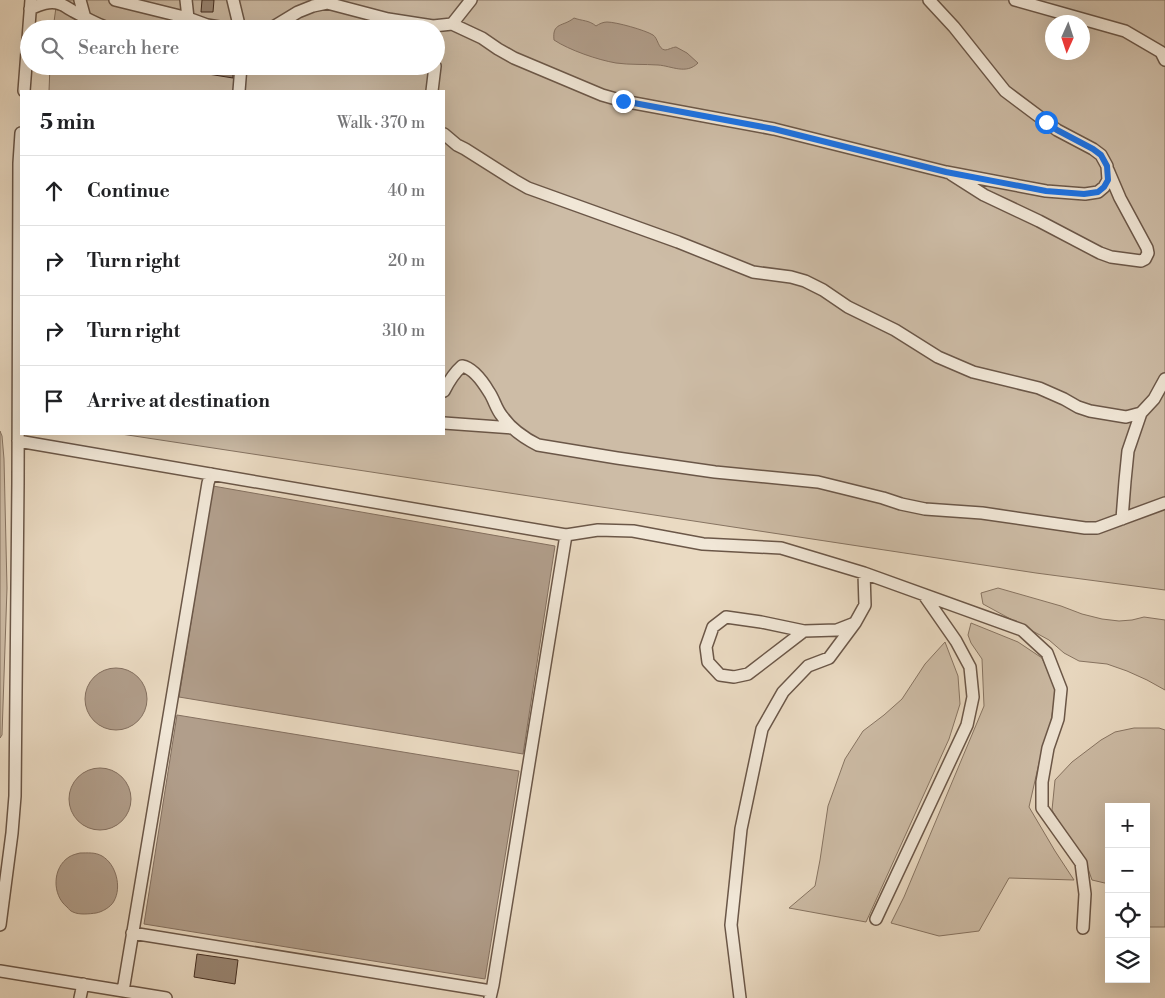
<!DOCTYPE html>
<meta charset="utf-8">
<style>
:root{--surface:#fff;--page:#f6f6f6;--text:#202124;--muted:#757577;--line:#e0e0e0}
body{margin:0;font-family:"Libre Bodoni",serif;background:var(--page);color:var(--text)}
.controls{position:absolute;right:15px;bottom:15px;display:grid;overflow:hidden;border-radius:0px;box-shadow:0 5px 20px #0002}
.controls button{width:45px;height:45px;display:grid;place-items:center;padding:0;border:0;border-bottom:1px solid var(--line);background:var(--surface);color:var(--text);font:25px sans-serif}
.compass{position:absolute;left:1045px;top:15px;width:45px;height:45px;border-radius:50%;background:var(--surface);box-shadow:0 5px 20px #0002;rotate:183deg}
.stop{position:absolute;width:15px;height:15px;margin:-11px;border:4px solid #1a73e8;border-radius:50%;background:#fff}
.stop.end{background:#1a73e8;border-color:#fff;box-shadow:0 1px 5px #0008}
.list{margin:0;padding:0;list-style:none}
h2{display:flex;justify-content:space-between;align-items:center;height:65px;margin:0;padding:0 20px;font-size:21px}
h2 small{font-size:16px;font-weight:400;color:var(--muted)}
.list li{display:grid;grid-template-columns:32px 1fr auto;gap:15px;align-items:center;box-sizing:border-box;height:70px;padding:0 20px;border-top:1px solid var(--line)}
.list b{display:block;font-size:19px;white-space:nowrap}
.list em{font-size:16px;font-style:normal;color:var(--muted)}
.icon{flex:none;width:28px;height:28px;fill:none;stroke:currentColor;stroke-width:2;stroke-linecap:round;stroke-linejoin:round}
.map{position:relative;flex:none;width:1165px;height:998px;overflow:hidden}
.search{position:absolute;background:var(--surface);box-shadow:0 5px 20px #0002;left:20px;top:20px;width:425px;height:55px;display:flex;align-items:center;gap:12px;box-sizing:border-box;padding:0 18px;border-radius:28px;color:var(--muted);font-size:19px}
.panel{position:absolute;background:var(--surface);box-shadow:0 5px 20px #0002;left:20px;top:90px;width:425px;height:345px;border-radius:0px}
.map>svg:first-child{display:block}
.green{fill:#cdbca6;stroke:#877462;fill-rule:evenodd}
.water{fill:#b19e8b;stroke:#847060}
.building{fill:#998674;stroke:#412b1f}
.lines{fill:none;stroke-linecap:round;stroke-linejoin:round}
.minor-casing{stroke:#6b5748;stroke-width:14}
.minor{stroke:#f1e7d7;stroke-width:11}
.route{stroke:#1a73e8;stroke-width:6}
</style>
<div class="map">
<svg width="1165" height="998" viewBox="0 0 1165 998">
<rect width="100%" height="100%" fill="#eadac2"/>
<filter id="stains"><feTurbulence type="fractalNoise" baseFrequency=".004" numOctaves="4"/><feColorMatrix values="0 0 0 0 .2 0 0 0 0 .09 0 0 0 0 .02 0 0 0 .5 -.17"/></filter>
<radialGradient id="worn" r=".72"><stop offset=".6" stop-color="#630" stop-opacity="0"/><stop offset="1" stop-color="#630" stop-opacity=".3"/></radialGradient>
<path class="green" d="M57 0H1165V590L1036 573 121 434H444V91H49L50 66H436V29H53ZM1052 22H1082V52H1052Z
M0 431 2 436 4 459 7 588 2 735 0 738Z
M998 588 1061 606 1082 614 1102 619 1119 621 1132 620 1144 617 1165 620V690L1147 680 1127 671 1107 664 1079 661 1064 653 1049 640 983 604 981 593Z
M971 623 1018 642 1042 658 1056 689 1051 721 1039 763 1029 807 1055 851 1074 880 1009 878 979 931 939 936 891 923 904 897 984 706 982 659 971 643 968 635Z
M945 642 958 676 960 704 949 739 866 922 789 908 815 886 820 860 828 806 845 759 863 731 884 715 902 699 925 664Z
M1134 728H1159L1165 730V927H1146V807H1109V884L1092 880 1085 860 1064 830 1052 810 1055 780 1072 762 1101 740 1115 732Z"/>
<path class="water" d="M574 18C582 21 589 20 596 26 599 24 603 22 607 22 616 22 645 30 653 35 658 38 658 49 665 50 668 50 673 47 676 47L687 53 698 63C686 75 672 66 658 65 644 64 630 65 616 63 598 60 569 50 554 40 552 22 563 27 574 18Z
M213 486 555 546 523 754 179 697Z
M85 699a31 31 0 1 1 62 0a31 31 0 1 1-62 0Z
M177 715 519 771 485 979 144 924Z
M69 799a31 31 0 1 1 62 0a31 31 0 1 1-62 0Z
M80 853C88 853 95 852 102 856 116 864 122 887 114 901 111 907 102 912 96 913 89 914 79 915 73 912 70 911 69 909 67 907 52 895 52 868 69 857 72 855 76 854 80 853Z"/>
<path class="building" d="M202 0H214L213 12H201Z
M209 66H233V78L208 74Z
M197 954 238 960 235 984 194 977Z"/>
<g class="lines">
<defs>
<path id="minor" d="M80 0 85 18
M115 0 188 18 181 29
M186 0 188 18 207 25 204 29
M233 0 240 29
M1015 0 1125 31 1161 52 1165 60
M30 9C39 5 50 0 60 4 64 5 69 9 73 11 86 18 99 26 112 29
M452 24 482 38 498 49 514 58 602 95 623 101 774 129 946 172 1046 191 1085 194 1098 192 1104 187 1108 180 1107 166 1101 155 1093 149 1057 130 1005 91 954 27 929 0
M207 25 231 29
M270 29 298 12 313 6 327 3 388 19 433 26 452 24 471 0
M24 91 31 0
M239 91 241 66
M432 91 435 66
M444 134 457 145 465 149 514 180 528 188 678 242 753 272 791 277 805 281 823 290 848 307 895 330 938 357 973 372 1039 388 1064 399 1078 407 1090 411 1126 417 1141 413
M951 174 984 195 1039 221 1100 253 1111 257 1141 261 1145 259 1148 253 1147 248 1120 198 1108 170
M444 391C449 381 454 373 462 366 473 368 483 382 489 392 494 399 496 409 502 416 511 429 524 438 538 445L617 458 715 472 818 482 883 498 901 504 925 509 982 513 1085 528H1097L1165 503
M444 423 512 428
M18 441 566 535 493 985 490 998
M1122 519 1125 481 1128 451 1141 413 1154 399 1165 379
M566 535 598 530 633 531 703 544 781 548 864 573 1022 630 1047 653 1061 689 1058 719 1048 748 1042 782V808L1081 863 1085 894 1083 928
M804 631 748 674 734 677 720 675 708 662 706 647 713 627 726 617 761 622 804 631 837 630 855 623 865 605 864 573
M876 919 967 725 973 697 970 667 956 641 924 595
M0 925 12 833 15 796 18 482 19 163 21 133
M132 933 491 991
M0 971 166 998
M123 991 208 483 211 474
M80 998 83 984
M740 998 731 925 741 829 762 729 783 692 808 666 829 658 855 623"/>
</defs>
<use href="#minor" class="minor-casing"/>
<use href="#minor" class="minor"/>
</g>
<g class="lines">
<path class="route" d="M623 101 774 129 946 172 1046 191 1084 194 1098 192 1104 187 1108 180 1107 166 1101 155 1093 149 1057 130 1046 122"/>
</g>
<rect width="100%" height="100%" filter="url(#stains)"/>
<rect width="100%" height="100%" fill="url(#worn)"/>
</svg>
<div class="controls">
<button>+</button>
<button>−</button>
<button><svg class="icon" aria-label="locate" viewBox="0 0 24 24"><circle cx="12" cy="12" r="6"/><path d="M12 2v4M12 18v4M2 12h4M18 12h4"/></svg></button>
<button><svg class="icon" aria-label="layers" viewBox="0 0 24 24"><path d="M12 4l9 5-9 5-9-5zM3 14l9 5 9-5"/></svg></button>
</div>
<svg class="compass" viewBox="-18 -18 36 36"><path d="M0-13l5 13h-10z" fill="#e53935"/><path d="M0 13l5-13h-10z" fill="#757577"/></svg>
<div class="stop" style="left:1046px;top:122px"></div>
<div class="stop end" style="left:623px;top:101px"></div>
<div class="search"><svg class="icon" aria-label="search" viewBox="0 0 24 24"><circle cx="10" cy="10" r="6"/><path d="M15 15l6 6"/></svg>Search here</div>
<section class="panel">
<h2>5 min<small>Walk · 370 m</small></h2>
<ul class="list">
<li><svg class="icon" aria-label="ahead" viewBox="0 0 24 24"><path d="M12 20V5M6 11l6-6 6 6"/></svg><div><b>Continue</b></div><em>40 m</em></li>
<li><svg class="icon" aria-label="right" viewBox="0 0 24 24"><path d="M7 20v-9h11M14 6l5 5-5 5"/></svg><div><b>Turn right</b></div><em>20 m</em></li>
<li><svg class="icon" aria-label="right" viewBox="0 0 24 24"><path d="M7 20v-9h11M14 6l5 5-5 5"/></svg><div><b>Turn right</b></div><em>310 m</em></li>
<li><svg class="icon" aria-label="arrive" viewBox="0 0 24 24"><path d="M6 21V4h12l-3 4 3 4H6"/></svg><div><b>Arrive at destination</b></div></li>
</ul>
</section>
</div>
